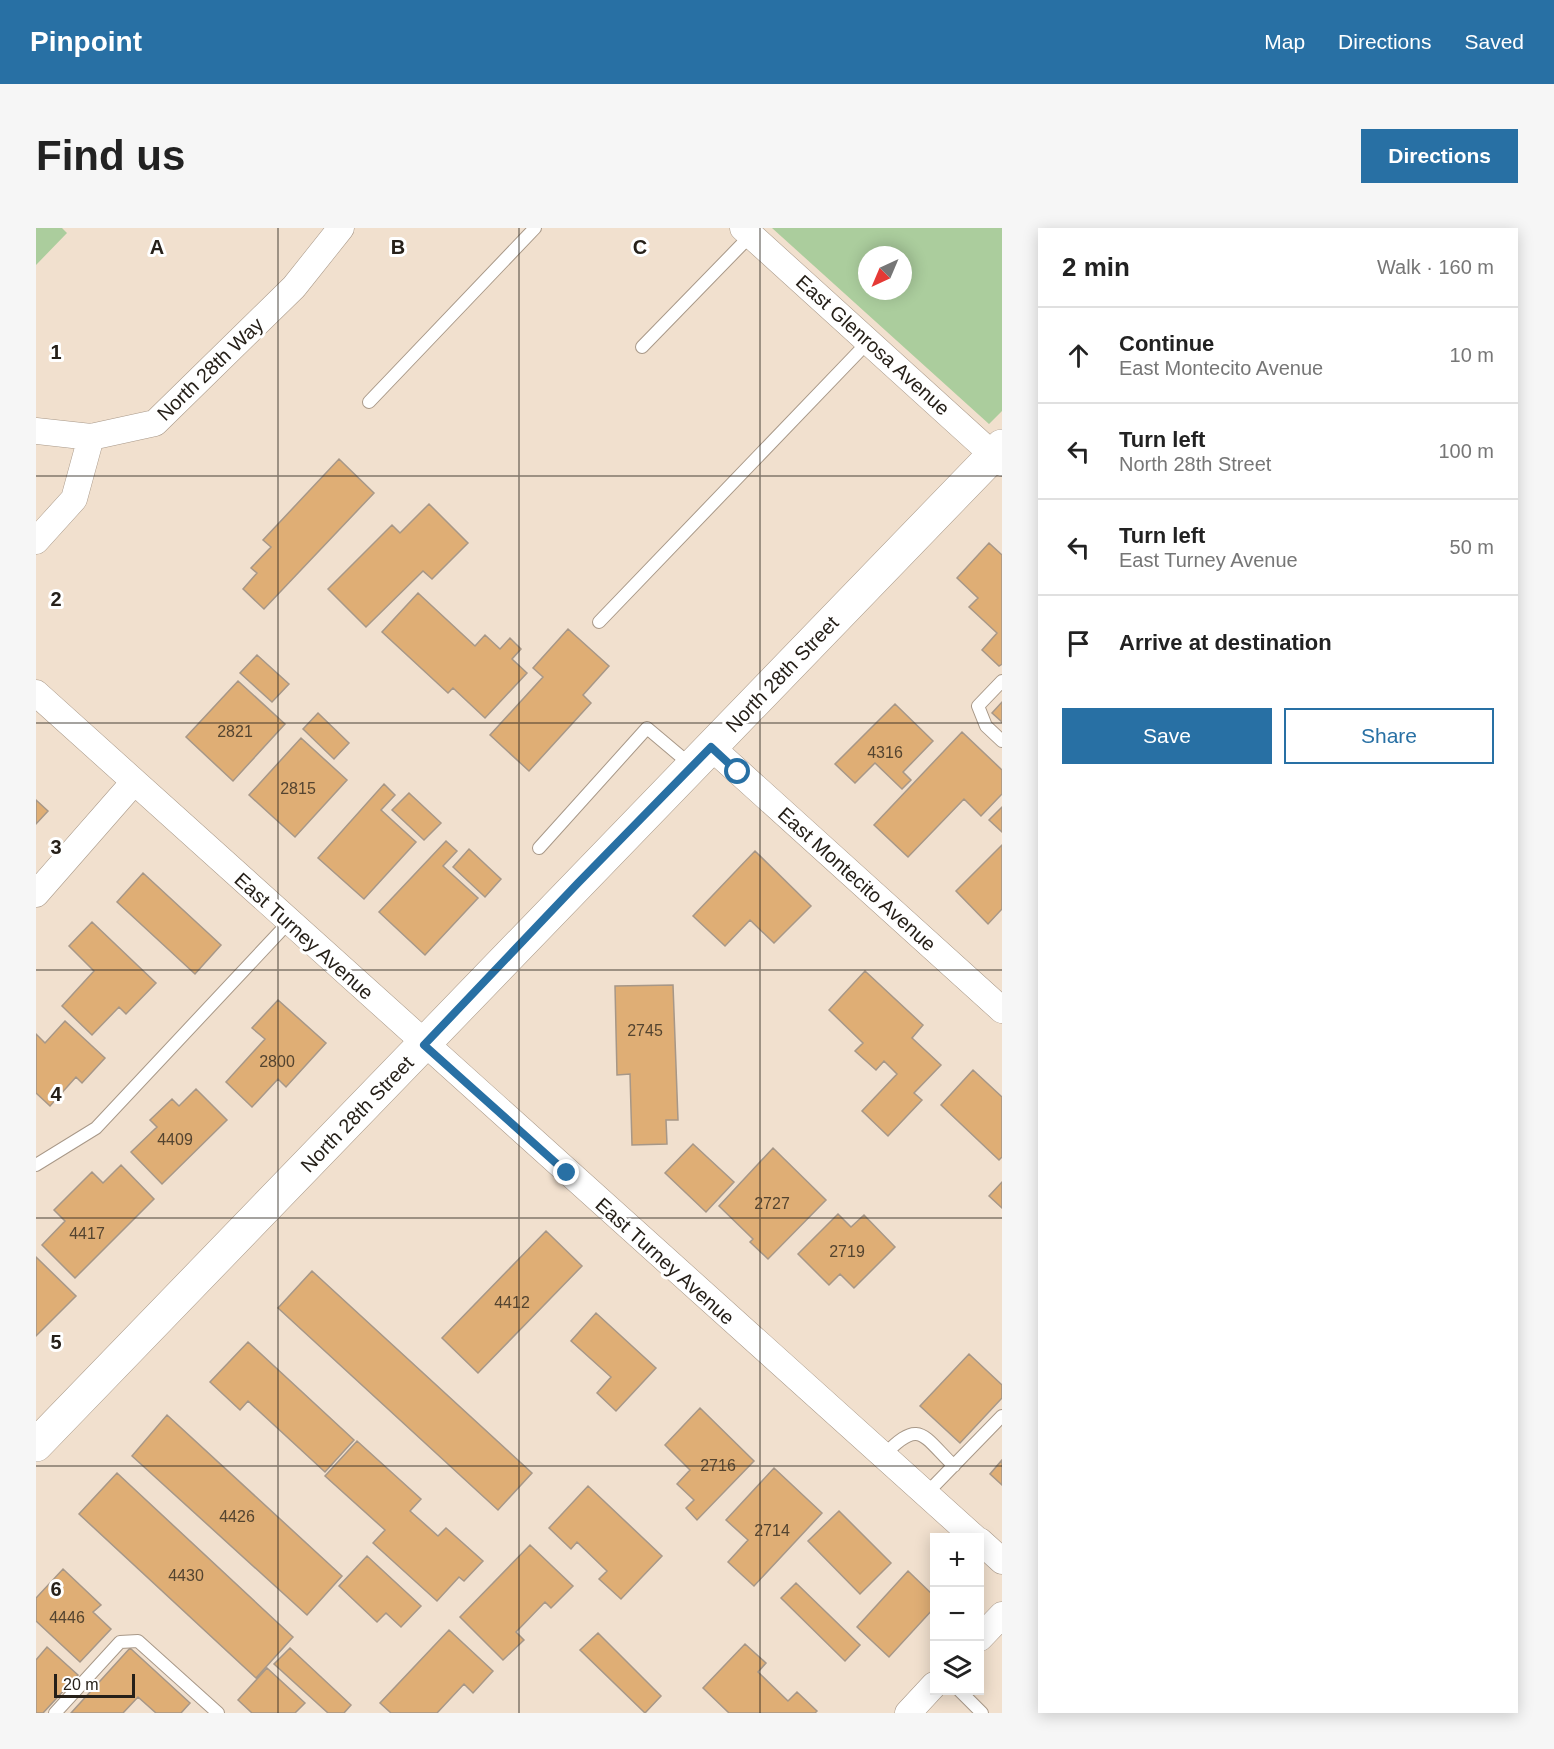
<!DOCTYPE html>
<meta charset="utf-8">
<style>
:root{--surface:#fff;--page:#f6f6f6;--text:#222;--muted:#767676;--line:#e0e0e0;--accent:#2870a4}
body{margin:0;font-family:Helvetica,sans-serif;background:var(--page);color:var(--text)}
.controls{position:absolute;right:18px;bottom:18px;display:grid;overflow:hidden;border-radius:0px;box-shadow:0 3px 15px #0003}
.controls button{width:54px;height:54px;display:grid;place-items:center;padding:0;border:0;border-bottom:2px solid var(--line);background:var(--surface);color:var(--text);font:30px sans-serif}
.compass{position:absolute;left:822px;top:18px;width:54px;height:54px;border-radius:50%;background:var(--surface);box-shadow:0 3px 15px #0003;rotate:224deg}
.scale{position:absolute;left:18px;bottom:15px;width:81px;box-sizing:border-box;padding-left:6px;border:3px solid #262019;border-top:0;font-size:16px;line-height:21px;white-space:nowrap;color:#262019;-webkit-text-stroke:4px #fff;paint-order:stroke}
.stop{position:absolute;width:18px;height:18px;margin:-14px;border:4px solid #2870a4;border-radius:50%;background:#fff}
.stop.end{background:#2870a4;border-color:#fff;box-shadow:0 2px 6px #0008}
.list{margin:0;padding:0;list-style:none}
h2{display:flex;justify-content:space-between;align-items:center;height:78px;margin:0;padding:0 24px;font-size:26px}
h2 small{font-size:20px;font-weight:400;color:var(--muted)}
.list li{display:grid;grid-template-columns:39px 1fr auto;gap:18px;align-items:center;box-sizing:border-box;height:96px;padding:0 24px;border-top:2px solid var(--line)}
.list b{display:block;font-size:22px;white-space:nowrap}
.list p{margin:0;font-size:20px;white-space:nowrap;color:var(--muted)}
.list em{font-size:20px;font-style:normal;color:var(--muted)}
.actions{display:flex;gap:12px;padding:18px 24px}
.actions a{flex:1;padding:14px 0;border:2px solid var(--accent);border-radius:0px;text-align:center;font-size:21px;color:var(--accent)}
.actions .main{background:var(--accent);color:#fff}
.icon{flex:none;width:33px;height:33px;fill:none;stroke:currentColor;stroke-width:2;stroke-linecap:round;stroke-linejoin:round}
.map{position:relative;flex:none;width:966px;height:1485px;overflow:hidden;border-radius:0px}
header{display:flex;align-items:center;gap:36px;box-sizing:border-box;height:84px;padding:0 30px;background:var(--accent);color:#fff}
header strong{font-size:28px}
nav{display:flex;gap:33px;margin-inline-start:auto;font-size:21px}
.intro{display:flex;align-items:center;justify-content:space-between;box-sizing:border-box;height:144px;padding:0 36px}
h1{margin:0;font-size:42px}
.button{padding:15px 27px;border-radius:0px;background:var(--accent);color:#fff;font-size:21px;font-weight:700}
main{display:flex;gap:36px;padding:0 36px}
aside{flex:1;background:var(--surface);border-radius:0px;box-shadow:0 3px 15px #0003}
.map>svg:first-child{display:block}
.green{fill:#abcd9d;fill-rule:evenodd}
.building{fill:#dfae75;stroke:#a79787;stroke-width:1.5}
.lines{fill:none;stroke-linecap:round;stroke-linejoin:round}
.lane-casing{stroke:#a89888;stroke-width:14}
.street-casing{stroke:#a89888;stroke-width:27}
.secondary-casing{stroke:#a89888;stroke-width:34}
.lane{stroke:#fff;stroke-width:12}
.street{stroke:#fff;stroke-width:26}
.secondary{stroke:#fff;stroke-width:33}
.route{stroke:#2870a4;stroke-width:8}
.grid{fill:none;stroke:#262019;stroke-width:1.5;stroke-opacity:0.55}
.labels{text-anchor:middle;stroke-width:6;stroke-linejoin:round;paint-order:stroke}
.number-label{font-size:16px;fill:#544430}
.street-label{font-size:20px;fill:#262019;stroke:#fff}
.grid-label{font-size:20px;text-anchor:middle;font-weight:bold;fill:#262019;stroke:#fff;stroke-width:6;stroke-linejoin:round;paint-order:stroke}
</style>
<header>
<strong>Pinpoint</strong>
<nav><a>Map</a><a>Directions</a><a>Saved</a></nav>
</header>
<div class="intro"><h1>Find us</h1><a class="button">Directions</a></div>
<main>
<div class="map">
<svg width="966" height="1485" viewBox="0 0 966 1485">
<rect width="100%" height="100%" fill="#f1e0ce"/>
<path class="green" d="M0 0H26L31 5 0 37Z
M736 0H966V183L953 196ZM831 27H867V63H831Z"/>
<path class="building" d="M303 231 338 265 228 381 207 361 221 345 215 340 235 319 227 312Z
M393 276 432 315 396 351 387 343 330 399 292 361 356 297 364 305Z
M953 315 966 327V436L963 438 946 422 961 405 933 379 942 370 921 350Z
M382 365 439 418 449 407 464 421 474 410 485 421 476 431 491 445 449 490 417 460 412 465 346 404Z
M532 401 573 438 547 467 555 475 493 543 454 507 507 449 497 440Z
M221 427 253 456 236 474 204 445Z
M202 453 249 496 197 553 150 509Z
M966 474V494L956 485Z
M859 476 897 513 867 544 875 552 866 561 839 535 819 555 799 536Z
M282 485 313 515 298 531 267 501Z
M926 504 966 542V566L945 588 928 571 872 629 838 597Z
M265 510 311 552 259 609 213 567Z
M348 556 359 567 345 582 380 614 328 671 282 630Z
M373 565 405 595 388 612 356 582Z
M0 572 12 583 0 596Z
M966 579V604L953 592Z
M410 613 421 623 407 638 442 670 389 727 343 684Z
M966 617V681L952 696 920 663Z
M433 621 465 651 449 669 417 639Z
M719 623 775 678 738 715 714 692 689 718 657 688Z
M107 645 185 717 159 746 81 674Z
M56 694 120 755 90 786 83 779 56 807 26 778 58 743 33 718Z
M829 743 887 797 876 810 905 837 878 865 886 872 852 908 826 883 861 846 848 833 840 842 819 823 827 815 793 782Z
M637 757 642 892H630L631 916 596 917 594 846 581 847 579 758Z
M242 772 290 815 250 859 242 851 216 879 190 854 229 811 216 800Z
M29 793 69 830 46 855 40 849 14 878 0 865V806L9 815Z
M937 842 966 869V929L963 932 905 877Z
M160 861 191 892 126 956 95 924 121 899 114 892 136 871 143 878Z
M657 916 698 954 670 984 629 945Z
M737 920 790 972 732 1031 714 1014 717 1011 683 978Z
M85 937 118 971 39 1050 6 1017 29 993 18 982 56 944 67 955Z
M966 954V980L953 968Z
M802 986 815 999 828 987 859 1019 818 1060 804 1046 793 1057 762 1026Z
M510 1003 546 1038 442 1145 406 1110Z
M0 1029 40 1068 0 1108Z
M276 1043 496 1245 462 1282 242 1080Z
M560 1085 620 1140 580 1183 561 1165 575 1149 535 1113Z
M212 1114 318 1212 289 1244 212 1173 204 1182 174 1154Z
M933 1126 966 1157V1170L924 1215 884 1178Z
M664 1180 718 1233 661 1292 650 1280 658 1272 641 1256 654 1242 629 1217Z
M131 1187 306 1348 271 1387 96 1228Z
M321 1213 385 1271 374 1283 402 1308 410 1300 447 1333 428 1353 423 1349 401 1373 337 1315 349 1302 289 1248Z
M966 1232V1257L954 1246Z
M738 1240 786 1285 718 1358 692 1334 712 1312 690 1292Z
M81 1245 257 1409 220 1450 43 1286Z
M552 1258 626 1328 585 1371 563 1351 571 1343 541 1314 535 1321 513 1300Z
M803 1283 855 1335 824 1366 772 1313Z
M494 1317 537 1358 515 1380 509 1374 480 1404 488 1412 467 1432 424 1389Z
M331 1328 385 1378 365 1399 350 1385 341 1394 303 1358Z
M27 1341 65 1377 57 1384 75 1401 44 1434 0 1393V1370Z
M872 1343 898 1368V1380L853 1429 821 1399Z
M760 1355 824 1417 809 1433 745 1370Z
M413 1402 457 1443 437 1465 428 1456 401 1485H355L344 1475Z
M562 1405 625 1468 609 1485 544 1422Z
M709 1416 730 1435 722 1444 752 1473 761 1464 781 1483 779 1485H693L667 1460Z
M11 1419 42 1447 7 1485H0V1432Z
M94 1420 154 1475 145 1485H120L102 1469 87 1485H35Z
M254 1420 315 1477 308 1485H292L238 1436Z
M231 1440 269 1475 259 1485H216L202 1472Z"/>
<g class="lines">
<defs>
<path id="lane" d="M606 119 715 7
M333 174 499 0
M563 394 832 114
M966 453 942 478 950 498 966 513
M503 620 611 500 655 537
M0 937 60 900 253 694
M848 1227C884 1190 886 1207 918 1238
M890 1266 966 1188
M923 1462 946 1485
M19 1485 84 1414 102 1413 182 1485"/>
<path id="street" d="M707 0 966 235
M0 203 55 209
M0 313 38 271 55 209 119 195 258 59 305 0
M0 465 939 1310
M675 519 966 782
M0 666 98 554
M944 1313 966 1333
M944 1410 966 1387
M872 1485 898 1457"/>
<path id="secondary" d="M0 1217 966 218"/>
</defs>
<use href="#lane" class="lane-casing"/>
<use href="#street" class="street-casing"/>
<use href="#secondary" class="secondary-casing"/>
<use href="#lane" class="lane"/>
<use href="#street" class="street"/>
<use href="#secondary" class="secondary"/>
</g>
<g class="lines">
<path class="route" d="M531 945 388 817 542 655 675 519 702 544"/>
</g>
<path class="grid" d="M242 0V1485M483 0V1485M724 0V1485M0 248H966M0 495H966M0 742H966M0 990H966M0 1238H966"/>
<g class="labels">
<g class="number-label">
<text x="199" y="509">2821</text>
<text x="849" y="530">4316</text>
<text x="262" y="566">2815</text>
<text x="609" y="808">2745</text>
<text x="241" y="839">2800</text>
<text x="139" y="917">4409</text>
<text x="736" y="981">2727</text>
<text x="51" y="1011">4417</text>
<text x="811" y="1029">2719</text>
<text x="476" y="1080">4412</text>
<text x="682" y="1243">2716</text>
<text x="201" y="1294">4426</text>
<text x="736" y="1308">2714</text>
<text x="150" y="1353">4430</text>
<text x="31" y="1395">4446</text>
</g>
<g class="street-label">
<text transform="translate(837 117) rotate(42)" y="7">East Glenrosa Avenue</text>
<text transform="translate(174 141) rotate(-44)" y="7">North 28th Way</text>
<text transform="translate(746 446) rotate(-46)" y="7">North 28th Street</text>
<text transform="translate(821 651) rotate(42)" y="7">East Montecito Avenue</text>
<text transform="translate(268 708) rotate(42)" y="7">East Turney Avenue</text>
<text transform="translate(321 886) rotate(-46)" y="7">North 28th Street</text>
<text transform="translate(629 1033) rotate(42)" y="7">East Turney Avenue</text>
</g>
</g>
<g class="grid-label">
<text x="121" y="26">A</text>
<text x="362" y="26">B</text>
<text x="604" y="26">C</text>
<text x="20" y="131">1</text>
<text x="20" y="378">2</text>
<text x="20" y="626">3</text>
<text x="20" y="873">4</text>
<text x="20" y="1121">5</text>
<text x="20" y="1368">6</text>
</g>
</svg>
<div class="controls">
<button>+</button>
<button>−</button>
<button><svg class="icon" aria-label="layers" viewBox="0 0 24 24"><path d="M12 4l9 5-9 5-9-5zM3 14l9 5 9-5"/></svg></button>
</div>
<svg class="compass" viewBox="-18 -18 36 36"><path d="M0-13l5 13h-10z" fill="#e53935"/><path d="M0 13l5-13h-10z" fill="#767676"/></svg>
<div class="scale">20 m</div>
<div class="stop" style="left:702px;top:544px"></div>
<div class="stop end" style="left:531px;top:945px"></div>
</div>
<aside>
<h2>2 min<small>Walk · 160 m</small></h2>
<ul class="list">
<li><svg class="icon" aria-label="ahead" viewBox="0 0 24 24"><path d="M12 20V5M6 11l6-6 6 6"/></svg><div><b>Continue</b><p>East Montecito Avenue</p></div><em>10 m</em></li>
<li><svg class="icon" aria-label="left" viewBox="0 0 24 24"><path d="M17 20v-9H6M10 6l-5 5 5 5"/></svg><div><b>Turn left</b><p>North 28th Street</p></div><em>100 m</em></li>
<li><svg class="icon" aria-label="left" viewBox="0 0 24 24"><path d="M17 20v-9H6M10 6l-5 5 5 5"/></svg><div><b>Turn left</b><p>East Turney Avenue</p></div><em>50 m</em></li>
<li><svg class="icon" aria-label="arrive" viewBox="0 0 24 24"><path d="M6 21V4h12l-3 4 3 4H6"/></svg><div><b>Arrive at destination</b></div></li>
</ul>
<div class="actions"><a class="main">Save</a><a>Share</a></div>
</aside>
</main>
